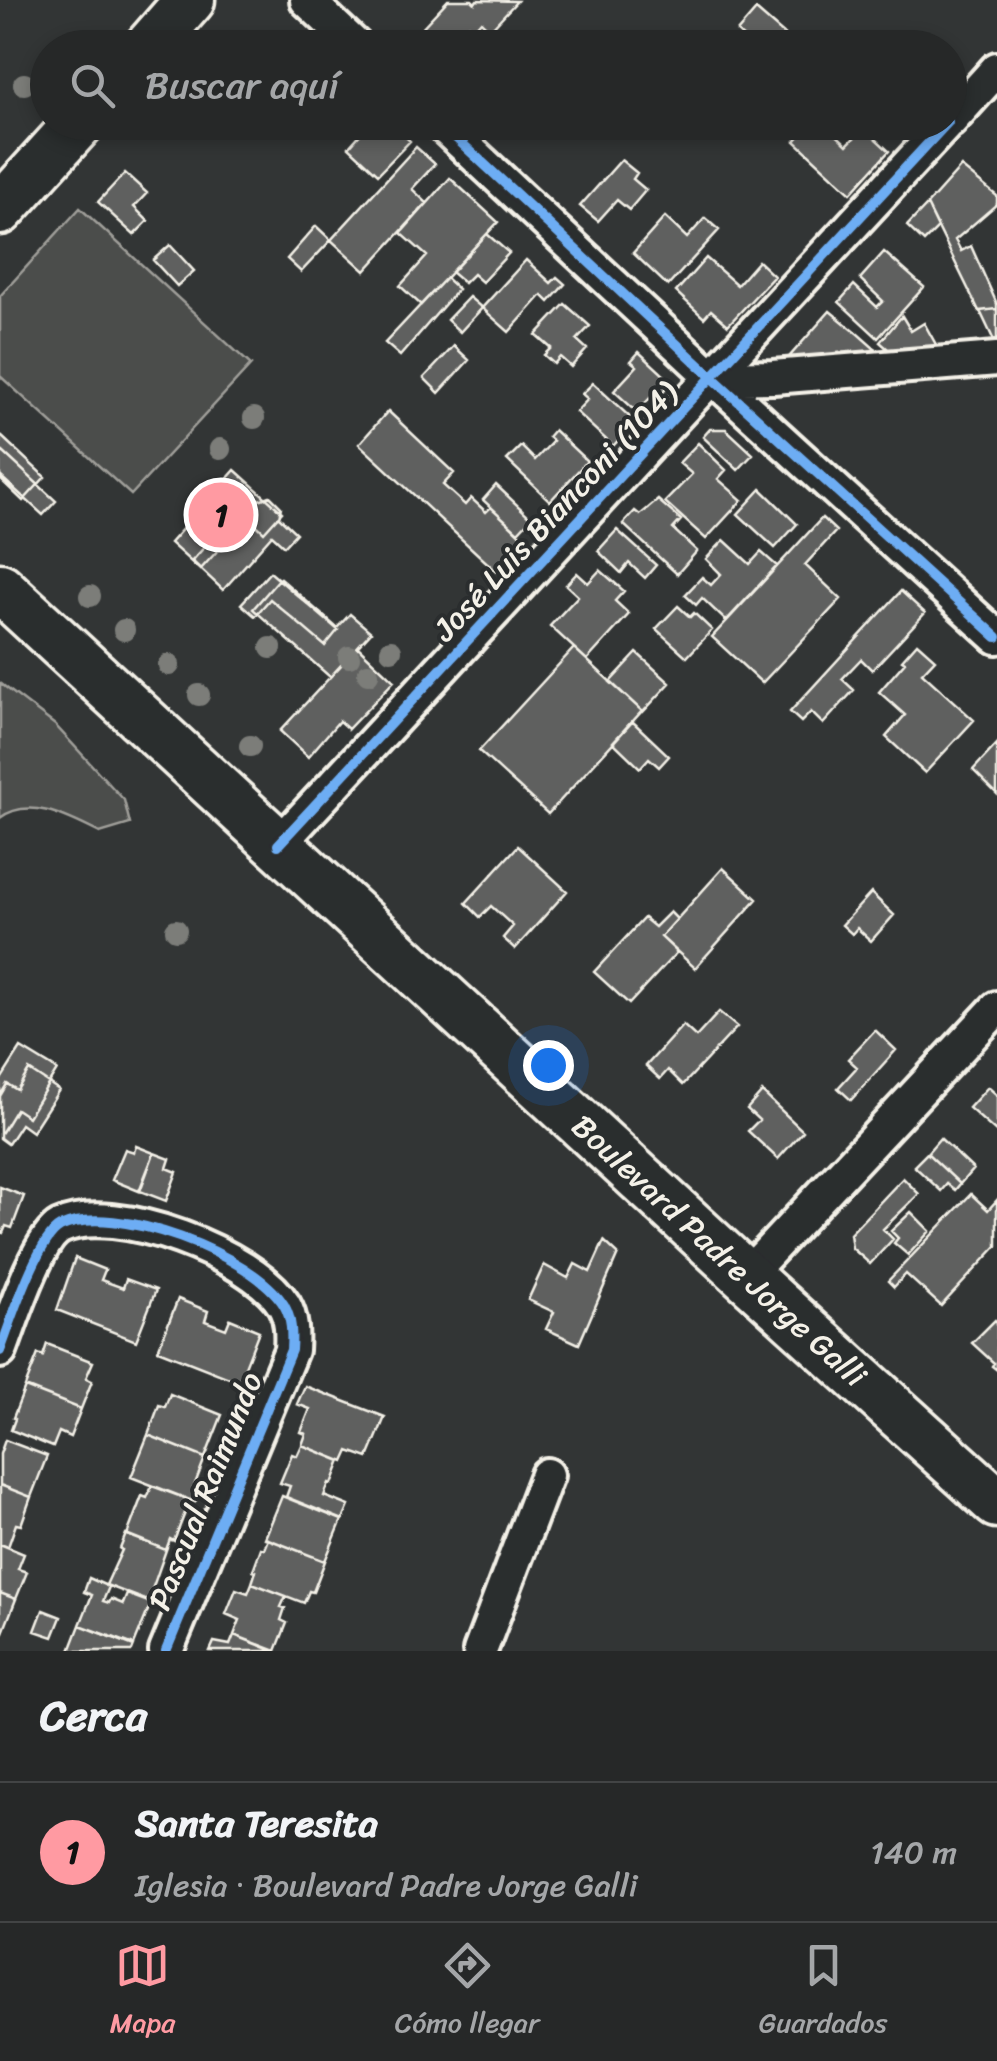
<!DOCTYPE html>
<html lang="es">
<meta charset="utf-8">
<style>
:root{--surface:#262828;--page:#323434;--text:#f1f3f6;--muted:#a4a6a8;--line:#424445;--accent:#ff9aa2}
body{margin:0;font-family:Sriracha,sans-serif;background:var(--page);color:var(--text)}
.you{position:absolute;left:548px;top:1065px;width:35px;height:35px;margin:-25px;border:8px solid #fff;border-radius:50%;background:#1a73e8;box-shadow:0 0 0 15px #1a73e833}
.badge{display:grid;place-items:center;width:65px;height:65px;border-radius:50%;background:var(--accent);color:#111;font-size:32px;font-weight:700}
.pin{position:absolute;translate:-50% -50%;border:5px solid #fff;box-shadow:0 2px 10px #0006}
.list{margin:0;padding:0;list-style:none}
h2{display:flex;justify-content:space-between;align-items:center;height:130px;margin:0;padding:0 40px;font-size:42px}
h2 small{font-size:32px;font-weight:400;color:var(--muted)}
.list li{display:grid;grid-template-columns:65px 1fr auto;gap:30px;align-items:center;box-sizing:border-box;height:140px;padding:0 40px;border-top:2px solid var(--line)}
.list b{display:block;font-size:38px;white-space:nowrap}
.list p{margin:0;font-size:32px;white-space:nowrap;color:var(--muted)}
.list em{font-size:32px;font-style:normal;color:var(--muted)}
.icon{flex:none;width:55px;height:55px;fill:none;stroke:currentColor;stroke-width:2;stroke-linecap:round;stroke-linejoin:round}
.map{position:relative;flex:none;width:997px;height:1651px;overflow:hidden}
.search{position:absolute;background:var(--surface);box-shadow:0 5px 15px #0003;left:30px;right:30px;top:30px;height:110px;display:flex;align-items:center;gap:25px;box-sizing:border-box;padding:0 35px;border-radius:55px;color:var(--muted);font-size:38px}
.sheet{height:270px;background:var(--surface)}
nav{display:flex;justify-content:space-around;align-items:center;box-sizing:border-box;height:140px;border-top:2px solid var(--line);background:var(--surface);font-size:28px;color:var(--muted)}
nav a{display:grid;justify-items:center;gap:5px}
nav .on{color:var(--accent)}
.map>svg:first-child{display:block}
.green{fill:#4b4d4c;stroke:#a09f9a;stroke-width:2.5}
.building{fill:#5f605f;stroke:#f4f1e8;stroke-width:2.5}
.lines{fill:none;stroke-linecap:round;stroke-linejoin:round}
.street-casing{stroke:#f4f1e8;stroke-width:40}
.secondary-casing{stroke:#f4f1e8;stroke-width:55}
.street{stroke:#2a2d2e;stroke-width:32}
.secondary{stroke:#2a2d2e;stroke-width:48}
.cycleway-casing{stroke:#2a2d2e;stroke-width:16}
.cycleway{stroke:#6dadf4;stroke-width:10}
.tree{fill:#7c7d79}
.labels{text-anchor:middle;stroke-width:8;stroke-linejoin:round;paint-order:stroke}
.street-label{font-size:32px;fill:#f4f1e8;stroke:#2a2d2e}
</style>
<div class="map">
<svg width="997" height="1651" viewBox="0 0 997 1651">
<rect width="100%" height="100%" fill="#323535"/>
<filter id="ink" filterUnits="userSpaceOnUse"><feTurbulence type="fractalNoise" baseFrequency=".01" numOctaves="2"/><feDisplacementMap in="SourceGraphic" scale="20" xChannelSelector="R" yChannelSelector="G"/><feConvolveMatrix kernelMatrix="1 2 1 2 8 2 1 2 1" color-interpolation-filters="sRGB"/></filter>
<g filter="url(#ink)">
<path class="green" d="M80 208 251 365 131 495 0 376V296Z
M0 683 55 725 124 800 130 824 100 833C71 819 30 795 0 818Z"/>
<path class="building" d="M448 0H472L475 3 477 0 517 1 490 30 481 21 473 30 468 25 456 37 466 46 475 37 480 41 474 48H407L405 46Z
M756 10 794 43 790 48H755L737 32Z
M371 122H390L410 141 378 174 349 147Z
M812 122H823L847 145 864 128 889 151 851 193 795 141Z
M416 147 435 164 412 189 427 203 365 271 331 240Z
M621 160 637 173 633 179 646 190 629 210 617 200 598 221 580 206Z
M961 167 997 196V204L955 240 961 251 971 246 997 304V309L979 311 927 205Z
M125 173 147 193 134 207 148 221 134 235 98 202Z
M450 178 498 222 421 305 400 286 427 256 401 233Z
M927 205 938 228 924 242 907 226Z
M665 217 687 238 705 218 719 230 668 286 633 253Z
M316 226 331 240 301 272 287 259Z
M487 234 509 253 482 282 473 274 464 283 451 272Z
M170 245 194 271 177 286 153 260Z
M884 252 924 287 878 338 839 302 854 285 877 307 883 301 860 279Z
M706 258 737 285 758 261 774 276 728 325 711 310 704 318 676 292Z
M526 260 551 283 557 277 565 284 549 302 542 295 509 332 482 308Z
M446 278 458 289 400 356 385 343Z
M469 297 482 308 460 332 447 320Z
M565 304 590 326 577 340 587 349 571 367 560 357 554 364 544 355 551 348 536 335Z
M997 309V347L980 311Z
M830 311 858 334 892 364 782 365Z
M902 316 911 331 924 323 944 359 904 363 880 342Z
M454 346 469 360 439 393 424 378Z
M639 352 665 376V390L654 402 650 398 637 412 614 391 637 366 631 361Z
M593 383 632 419 621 431 624 434 613 446 576 412 588 399 582 394Z
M388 411 454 473 443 485 465 505 471 498 486 512 491 507 526 540 496 571 359 444Z
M710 429H726L753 454 738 470 703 437Z
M554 430 587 461 550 501 507 460 521 446 535 460 553 441 548 437Z
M0 435 45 477 23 501 0 479Z
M698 443 726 470 718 479 742 500 706 539 665 502 692 474 679 463Z
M3 452 56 501 43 515 0 476V455Z
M235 470 282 512 264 532 248 517 200 570 170 543Z
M496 485 531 518 518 532 483 500Z
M761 489 797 524 775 548 738 514Z
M253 493 259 500 270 496 281 507 279 517 296 533 284 546 272 535 223 590 192 561Z
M658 500 681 520 673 529 697 551 677 574 623 524 635 511 640 515Z
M822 518 836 531 805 565 841 599 762 683 712 637Z
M617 530 656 565 645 578 629 563 621 573 598 551Z
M724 540 750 564 761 552 777 566 726 621 702 598 696 605 685 595 702 577 711 585 721 574 706 559Z
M600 570 624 591 615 601 629 614 587 660 550 626 578 596 566 585 577 573 588 583Z
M270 572 338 630 325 646 270 599 255 616 241 604Z
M280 578 337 628 350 614 371 632 330 677 253 609Z
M901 591 925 613 872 670 861 659 842 679 854 690 823 724 811 712 801 722 790 712Z
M678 606 690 617 694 613 712 630 687 657 656 629Z
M917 643 935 659 922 673 974 720 925 773 886 737 905 715 879 692 905 662 902 660Z
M358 647 394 681 348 729 339 721 308 757 280 731Z
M574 648 642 711 548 814 479 751Z
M637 653 670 683 643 712 610 682Z
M632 721 669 756 659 767 649 758 640 768 613 742Z
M997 744V794L973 770Z
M518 846 567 891 515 949 503 938 513 926 491 906 480 917 466 903Z
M723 868 757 899 695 968 661 937Z
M871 893 894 915 871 941 857 928 852 934 842 925Z
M670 912 677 919 661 937 677 952 629 1004 594 972 644 918 655 927Z
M719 1012 737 1027 683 1085 668 1070 660 1079 646 1066 683 1025 696 1037Z
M875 1030 896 1050 851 1100 838 1088 857 1067 848 1059Z
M21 1048 57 1070 28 1117 16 1109 2 1132 0 1131V1081Z
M29 1070 59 1090 32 1132 21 1124 8 1144 0 1138V1096L7 1084 17 1090Z
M988 1087 997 1095V1133L969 1108Z
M762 1092 803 1131 778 1159 748 1131 759 1120 747 1109Z
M940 1138 973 1169 960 1184 927 1153Z
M136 1146 154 1153 139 1191 112 1180 125 1149 134 1152Z
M154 1153 170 1159 167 1168 177 1172 166 1201 140 1191Z
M927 1153 960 1184 955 1190 947 1184 941 1191 914 1166Z
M903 1178 919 1194 883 1229 893 1239 870 1264 852 1248 850 1234Z
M0 1187 24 1196 12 1228 6 1226 3 1233 0 1232Z
M971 1194 988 1210 997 1200V1246L941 1306 906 1274 894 1287 888 1281Z
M911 1212 930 1231 908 1255 894 1243 898 1238 891 1231Z
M604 1241 618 1254 579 1344 546 1329 554 1312 528 1300 544 1265 568 1278 575 1264 590 1272Z
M75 1258 105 1270 101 1280 123 1288 126 1279 156 1290 136 1341 57 1310Z
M178 1299 208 1311 205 1321 226 1329 230 1319 259 1331 239 1382 158 1350Z
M995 1320 997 1322V1370L992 1366 994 1363 972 1343Z
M47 1344 93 1362 86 1378 92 1381 81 1409 25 1387 38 1354 43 1356Z
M305 1386 385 1417 368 1458 349 1451 344 1462 302 1445 306 1434 301 1432 310 1409 297 1404Z
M25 1387 81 1409 70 1437 59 1432 53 1447 11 1430 15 1419 13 1418Z
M170 1394 222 1415 205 1458 148 1435 159 1405 165 1407Z
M148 1435 205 1458 195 1484 201 1486 195 1502 131 1477Z
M5 1440 47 1456 31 1497 0 1485V1454Z
M302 1445 341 1461 332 1484 329 1483 324 1496 349 1506 343 1520 286 1497 290 1486 280 1483 292 1454 297 1456Z
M0 1485 31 1497 21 1525 16 1524 8 1547 0 1544Z
M152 1486 190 1500 174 1541 170 1539 166 1550 127 1535 142 1496 147 1498Z
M282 1496 342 1520 325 1561 265 1538Z
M126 1534 166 1550 148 1601 106 1585 122 1550 120 1549Z
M268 1539 325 1561 313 1592 309 1591 304 1603 252 1583 256 1571 253 1570 261 1548 264 1549Z
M0 1544 24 1554 18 1569 27 1572 16 1599 0 1593Z
M89 1578 109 1587 103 1601 109 1603 111 1599 123 1604 127 1594 151 1603 134 1645 80 1625 92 1595 84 1592Z
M252 1583 286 1596 281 1607 285 1608 281 1620 287 1623 276 1651 234 1635 240 1620 226 1614 236 1589 248 1593Z
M0 1593 16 1599 0 1640Z
M43 1610 61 1617 53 1637 35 1631Z
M80 1625 134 1646 132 1651H70Z
M234 1635 274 1651H210L214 1642 230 1645Z"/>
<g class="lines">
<defs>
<path id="street" d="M307 0 358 48
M950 121 997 69
M439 122 713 378 997 637
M713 378 773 377 997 359
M278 845 948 122
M746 1276 997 1008
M0 1351C10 1325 37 1239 60 1227 114 1201 253 1255 284 1305 292 1319 292 1334 291 1350L166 1651
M480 1651 547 1475"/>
<g id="secondary">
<path d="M148 48 190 0"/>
<path d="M0 210 80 122"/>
<path id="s1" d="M0 588 746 1276 997 1503"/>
</g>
</defs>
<use href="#street" class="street-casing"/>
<use href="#secondary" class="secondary-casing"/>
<use href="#street" class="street"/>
<use href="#secondary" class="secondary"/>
<defs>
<path id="cycleway" d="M439 122 713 378 997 637
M278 845 948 122
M0 1351C10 1325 37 1239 60 1227 114 1201 253 1255 284 1305 292 1319 292 1334 291 1350L166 1651"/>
</defs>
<use href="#cycleway" class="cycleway-casing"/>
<use href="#cycleway" class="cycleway"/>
</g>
<g class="tree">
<circle cx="24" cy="84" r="11"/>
<circle cx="254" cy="418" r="11"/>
<circle cx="220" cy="449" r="11"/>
<circle cx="90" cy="596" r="11"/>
<circle cx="124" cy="630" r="11"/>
<circle cx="271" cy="648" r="11"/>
<circle cx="391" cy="650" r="11"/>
<circle cx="349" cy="657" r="11"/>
<circle cx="169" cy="665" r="11"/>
<circle cx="368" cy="674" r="11"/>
<circle cx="199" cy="695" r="11"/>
<circle cx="250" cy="746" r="11"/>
<circle cx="176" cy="930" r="11"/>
</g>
</g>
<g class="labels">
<g class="street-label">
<text transform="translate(555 511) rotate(-47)" y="11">José Luis Bianconi (104)</text>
<text dy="11" stroke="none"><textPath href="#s1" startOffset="978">Boulevard Padre Jorge Galli</textPath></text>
<text transform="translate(205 1491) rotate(-68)" y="11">Pascual Raimundo</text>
</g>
</g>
</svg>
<div class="you"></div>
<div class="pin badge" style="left:221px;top:515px">1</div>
<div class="search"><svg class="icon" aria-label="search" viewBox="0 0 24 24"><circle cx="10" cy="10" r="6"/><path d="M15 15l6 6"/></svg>Buscar aquí</div>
</div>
<section class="sheet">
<h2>Cerca<small></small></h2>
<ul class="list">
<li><span class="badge">1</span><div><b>Santa Teresita</b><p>Iglesia · Boulevard Padre Jorge Galli</p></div><em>140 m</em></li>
</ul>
</section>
<nav>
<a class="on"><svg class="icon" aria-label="map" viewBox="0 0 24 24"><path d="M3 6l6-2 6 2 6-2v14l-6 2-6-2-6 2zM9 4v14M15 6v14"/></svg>Mapa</a>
<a><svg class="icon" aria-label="directions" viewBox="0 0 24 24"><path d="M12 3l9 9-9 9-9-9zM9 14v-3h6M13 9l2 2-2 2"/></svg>Cómo llegar</a>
<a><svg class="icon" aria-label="saved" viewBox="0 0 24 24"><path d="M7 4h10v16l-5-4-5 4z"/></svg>Guardados</a>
</nav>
